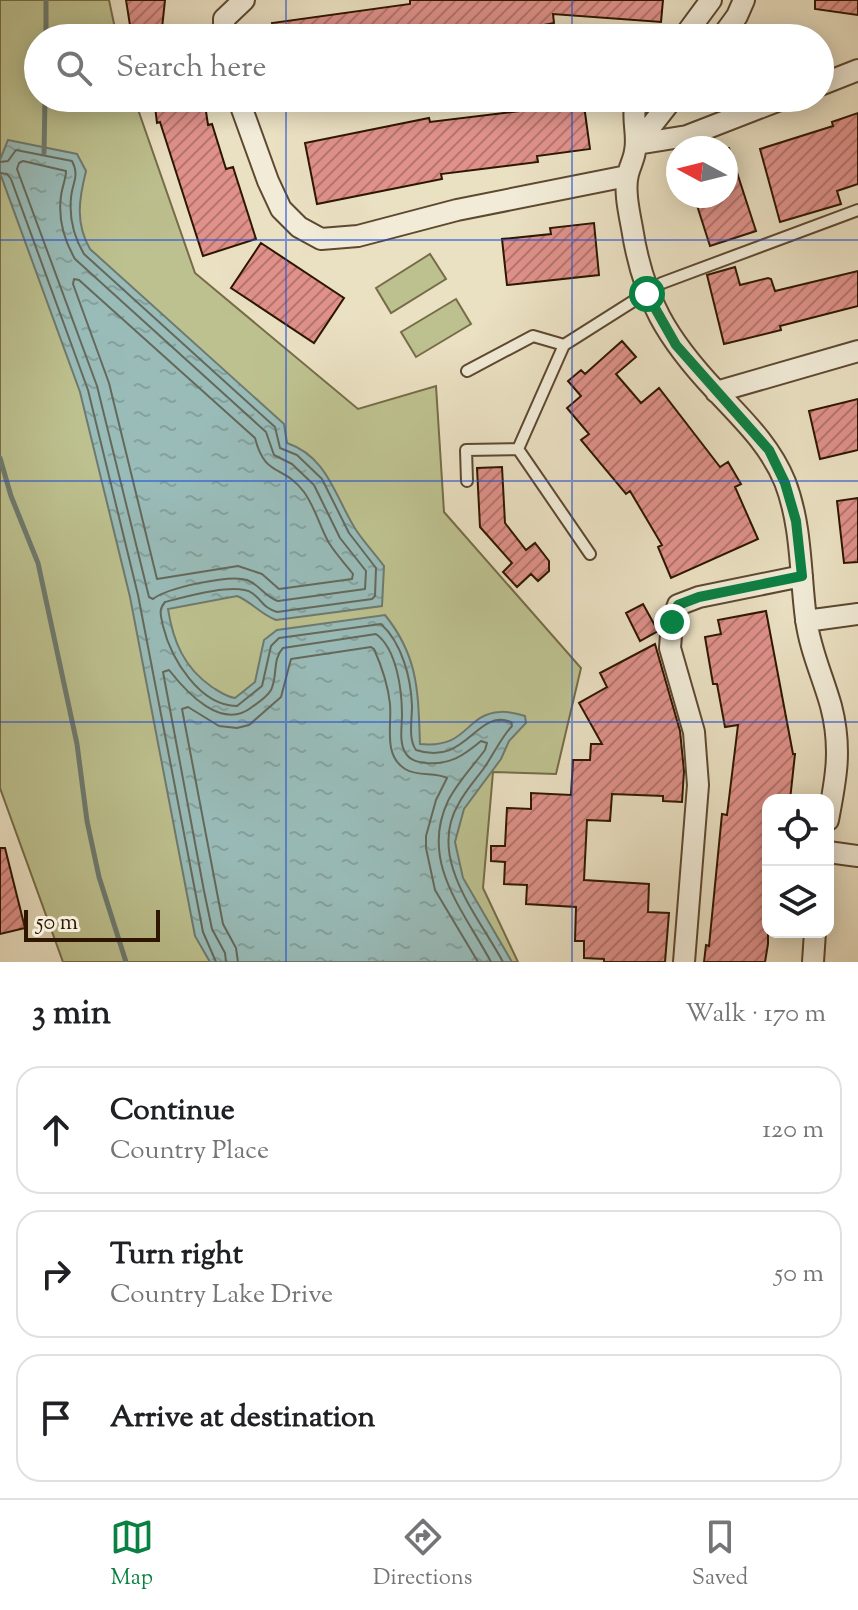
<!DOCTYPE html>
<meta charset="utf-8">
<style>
:root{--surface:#fff;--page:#f2f2f2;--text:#202124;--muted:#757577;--line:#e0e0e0;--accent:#0b8043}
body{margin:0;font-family:"Sorts Mill Goudy",serif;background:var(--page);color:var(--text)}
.controls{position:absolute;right:24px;bottom:24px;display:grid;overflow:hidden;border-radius:16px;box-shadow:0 4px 20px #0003}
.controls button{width:72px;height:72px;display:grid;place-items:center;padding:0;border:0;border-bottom:2px solid var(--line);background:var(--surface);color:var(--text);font:40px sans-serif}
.compass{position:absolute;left:666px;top:136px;width:72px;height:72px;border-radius:50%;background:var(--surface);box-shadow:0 4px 20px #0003;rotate:277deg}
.scale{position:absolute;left:24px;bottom:20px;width:136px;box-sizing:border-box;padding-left:8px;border:4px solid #2e1600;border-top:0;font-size:22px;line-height:28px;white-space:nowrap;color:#2e1600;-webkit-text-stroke:6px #f1ebd7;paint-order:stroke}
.stop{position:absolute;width:24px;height:24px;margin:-18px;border:6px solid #0b8043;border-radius:50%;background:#fff}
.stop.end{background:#0b8043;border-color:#fff;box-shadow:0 2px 8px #0008}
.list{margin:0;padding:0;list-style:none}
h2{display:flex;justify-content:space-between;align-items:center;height:104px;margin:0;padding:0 32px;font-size:34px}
h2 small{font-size:26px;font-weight:400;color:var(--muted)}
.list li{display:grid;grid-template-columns:52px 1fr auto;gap:24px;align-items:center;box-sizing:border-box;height:128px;margin:0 16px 16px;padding:0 16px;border:2px solid var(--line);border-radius:24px}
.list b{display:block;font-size:30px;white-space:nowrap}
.list p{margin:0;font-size:26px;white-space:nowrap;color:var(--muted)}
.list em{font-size:26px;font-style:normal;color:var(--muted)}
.icon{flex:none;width:44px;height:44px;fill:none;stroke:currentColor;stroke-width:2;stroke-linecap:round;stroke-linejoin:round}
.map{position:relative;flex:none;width:858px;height:962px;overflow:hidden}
.search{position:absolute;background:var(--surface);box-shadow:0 4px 20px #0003;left:24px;right:24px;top:24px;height:88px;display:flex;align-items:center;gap:20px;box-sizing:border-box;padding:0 28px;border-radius:44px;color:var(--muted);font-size:30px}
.sheet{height:536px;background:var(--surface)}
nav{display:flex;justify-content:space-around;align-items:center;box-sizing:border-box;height:112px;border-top:2px solid var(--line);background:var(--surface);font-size:22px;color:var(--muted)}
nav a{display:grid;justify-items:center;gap:4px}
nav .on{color:var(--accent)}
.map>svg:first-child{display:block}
.grass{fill:#bdc18f;stroke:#766c48;stroke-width:2}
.water{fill:url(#water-ripples);stroke:#6e7a6f;stroke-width:2}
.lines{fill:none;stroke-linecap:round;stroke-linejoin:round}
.shore{stroke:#64695c;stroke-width:2}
.stream{stroke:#6e7a6f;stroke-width:5}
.building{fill:url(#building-hatch);stroke:#2e1600;stroke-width:2}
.lane-casing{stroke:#5d4830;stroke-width:14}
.street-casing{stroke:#5d4830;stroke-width:24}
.lane{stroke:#f1ebd7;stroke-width:10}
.street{stroke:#f1ebd7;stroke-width:20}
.route{stroke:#0b8043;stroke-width:10}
.grid{fill:none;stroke:#1d4ed8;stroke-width:2;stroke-opacity:0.55}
</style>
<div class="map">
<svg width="858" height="962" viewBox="0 0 858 962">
<defs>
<pattern id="water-ripples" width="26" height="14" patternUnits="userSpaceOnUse" patternTransform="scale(2)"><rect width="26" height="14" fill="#99bcb9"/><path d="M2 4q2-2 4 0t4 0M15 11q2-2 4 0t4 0" fill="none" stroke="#84a19d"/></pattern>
<pattern id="building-hatch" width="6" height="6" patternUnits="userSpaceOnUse" patternTransform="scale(2)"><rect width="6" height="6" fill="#df918a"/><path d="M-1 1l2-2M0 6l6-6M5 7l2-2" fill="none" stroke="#b5756e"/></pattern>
</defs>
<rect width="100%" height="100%" fill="#eae0c2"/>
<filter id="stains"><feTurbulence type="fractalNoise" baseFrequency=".0025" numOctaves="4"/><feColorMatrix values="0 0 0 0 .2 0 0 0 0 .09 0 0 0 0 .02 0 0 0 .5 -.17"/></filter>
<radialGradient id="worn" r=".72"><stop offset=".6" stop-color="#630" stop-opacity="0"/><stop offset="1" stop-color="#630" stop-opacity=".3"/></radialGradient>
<path class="grass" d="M0 0H109L117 38H38V98H134L195 273 358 409 436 386 444 512 581 668 556 774 493 772 483 888 518 962H63L0 788Z
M430 254 446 279 391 313 376 288Z
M456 299 471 324 416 357 401 332Z"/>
<path class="water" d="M8 140 77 154 86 171C79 199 75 223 90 249L284 424 287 443C328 457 335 497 356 530 364 542 375 554 384 566L382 606 276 620C260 614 252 602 237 596L168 609C173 641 184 668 212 687 220 692 226 697 235 698L255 682 264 640 277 630 385 615C419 657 418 693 420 744 469 749 464 714 500 712 508 711 518 714 525 716L526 723 509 741 501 759 464 809 455 842 463 878 512 962H210L195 936 130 597 80 392 0 173V160Z"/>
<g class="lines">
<path class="shore" d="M23 161 66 171C66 179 62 187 61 196 58 218 64 240 75 259L266 432 274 455 292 464 314 485 340 538 366 571 365 589 278 601C265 597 260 585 247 580 230 574 167 588 153 599L149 597 97 386 17 169 19 163Z
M0 162 8 161 16 150 72 161C80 176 72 183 71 198 69 218 74 237 84 254L275 427 280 448 297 455 322 479 349 533 376 568 375 596 372 599 277 612C262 607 263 601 252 593 236 582 184 597 165 602 158 610 161 616 163 626 171 659 200 706 237 706L262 686 271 646 279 638 381 624C402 643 411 678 412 706 412 720 408 739 416 750 467 767 476 708 511 722L512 726C500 739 494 754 484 768 476 779 466 790 459 803 426 858 478 915 503 962
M0 173 7 174 11 179 88 390 138 595 203 932 216 962
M74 279 79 280 255 438C265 478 283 464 304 492 315 507 320 527 329 543 336 554 345 564 353 574L352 579 279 589 262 574 238 566 157 579 109 383 73 284Z
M226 962 225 953 212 929 204 891 163 672 169 670C187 693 222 731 252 707 259 702 267 697 271 690 278 676 272 659 283 648L376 634C397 649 402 691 402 715 402 726 399 742 405 752 409 760 417 762 426 763 450 765 463 756 481 741L487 743 485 750C473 766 457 783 448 801 419 862 464 911 491 962
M238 962 236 948 223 924 182 709 188 707 219 726 237 728 249 725 281 697 291 659 371 647 374 649C382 667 388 685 390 704 392 726 383 755 405 769 418 777 435 772 447 778L436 800 426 836V848L435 890 478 962"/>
<path class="stream" d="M46 38V0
M44 153 45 98
M0 458 11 496 38 563 77 744 87 821 99 877 126 962"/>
</g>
<path class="building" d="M126 0H165L161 38H132Z
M410 0H663L661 22 553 14 554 23 477 38H274L272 23 410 4Z
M815 0H858V15L815 9Z
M154 98H204L208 125 212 124 226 169 233 167 256 239 203 256 160 122 157 123Z
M583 98 590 149 537 156 538 162 441 174 442 179 317 204 305 143 429 118 430 122 536 109V103Z
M858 113V184L837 191 841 204 780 222 760 149 833 126 832 122Z
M726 148H729L756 231 710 246 694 196H726Z
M594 223 599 275 507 285 502 239 551 234 550 228Z
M261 243 344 298 314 343 231 288Z
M735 267 740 285 768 278 771 279 775 291 858 271V306L780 326 781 330 724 344 707 275Z
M622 341 636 357 616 374 641 403 659 388 720 467 728 462 741 484 735 487 758 539 671 578 658 547 662 545 630 491 626 494 581 440 589 434 567 408 581 396 568 381 581 370 585 374Z
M858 399V450L820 459 809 411Z
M502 467 505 523 526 550 535 543 549 561V571L538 581 531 574 517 587 503 572 512 563 480 527 477 468Z
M858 498V562L844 563 837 501Z
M643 604 658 631 640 641 626 613Z
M766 611 793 754H795L790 800H768V944L765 962H704L706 945 709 946 722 814 727 815 738 725 725 727 717 684H713L705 637 721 634 718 620Z
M655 644 680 731 684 771 682 802 663 801V796L612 794 610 821 587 820 584 880 649 884 648 912 669 913 665 962H604V959L584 958V941H575L576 907 526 904 527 885 504 884 505 862 491 861V846H505L507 808 531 809V793L571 795 573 760H590L591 744H602L579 703 607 687 600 673Z
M0 848H5L25 928 0 934Z"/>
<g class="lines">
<defs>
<path id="lane" d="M467 371 533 336 564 345
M467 481 466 450 518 449
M590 554 518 449 564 345 662 283 858 210"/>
<path id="street" d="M224 38V19L244 0
M683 38 711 0
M721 38 737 16 744 0
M820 85 858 70
M238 98 268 181 281 209 299 227 321 239 358 236 457 210 627 176
M639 98C629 113 639 133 635 151 634 159 630 166 628 174 624 190 629 212 632 228 643 299 667 339 716 391 743 420 770 445 785 482 802 526 800 574 806 619 810 650 823 677 831 706 842 748 836 779 828 820
M637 144 687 136 785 98
M637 144 673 98
M716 392 858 351
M806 621 858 614
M828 852 858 856
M684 962 698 785 694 732 670 648 672 622 678 605 699 597 802 576
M813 962 815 932"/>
</defs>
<use href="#lane" class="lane-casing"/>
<use href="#street" class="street-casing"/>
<use href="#lane" class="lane"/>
<use href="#street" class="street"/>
</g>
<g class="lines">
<path class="route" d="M647 294 676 345 769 450 785 483 796 521 802 576 699 597 678 605 672 622"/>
</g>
<path class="grid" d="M286 0V38M572 0V38M286 98V962M572 98V962M0 240H858M0 481H858M0 722H858"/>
<rect width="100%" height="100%" filter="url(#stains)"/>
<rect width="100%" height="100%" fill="url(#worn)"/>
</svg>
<div class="controls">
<button><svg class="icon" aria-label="locate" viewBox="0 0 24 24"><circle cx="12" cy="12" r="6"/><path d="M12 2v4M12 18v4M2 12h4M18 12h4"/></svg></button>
<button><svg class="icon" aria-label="layers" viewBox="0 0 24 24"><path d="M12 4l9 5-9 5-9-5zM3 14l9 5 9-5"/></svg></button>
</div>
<svg class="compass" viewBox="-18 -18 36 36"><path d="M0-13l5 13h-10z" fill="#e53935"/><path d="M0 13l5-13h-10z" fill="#757577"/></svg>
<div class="scale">50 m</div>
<div class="stop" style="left:647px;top:294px"></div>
<div class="stop end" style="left:672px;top:622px"></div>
<div class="search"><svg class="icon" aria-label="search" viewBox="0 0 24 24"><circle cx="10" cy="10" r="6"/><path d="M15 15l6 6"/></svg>Search here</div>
</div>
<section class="sheet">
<h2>3 min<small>Walk · 170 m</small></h2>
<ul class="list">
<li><svg class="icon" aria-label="ahead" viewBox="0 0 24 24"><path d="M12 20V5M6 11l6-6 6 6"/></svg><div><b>Continue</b><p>Country Place</p></div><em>120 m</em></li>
<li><svg class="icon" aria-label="right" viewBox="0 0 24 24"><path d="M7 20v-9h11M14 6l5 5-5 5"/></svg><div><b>Turn right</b><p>Country Lake Drive</p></div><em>50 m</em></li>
<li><svg class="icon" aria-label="arrive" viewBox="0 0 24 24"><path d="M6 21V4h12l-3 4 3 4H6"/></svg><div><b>Arrive at destination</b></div></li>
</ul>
</section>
<nav>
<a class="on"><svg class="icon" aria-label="map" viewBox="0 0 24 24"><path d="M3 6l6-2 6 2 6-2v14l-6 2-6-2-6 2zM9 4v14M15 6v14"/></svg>Map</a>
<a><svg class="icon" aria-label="directions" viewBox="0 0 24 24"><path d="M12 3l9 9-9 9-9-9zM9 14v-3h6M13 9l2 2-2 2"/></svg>Directions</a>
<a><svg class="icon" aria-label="saved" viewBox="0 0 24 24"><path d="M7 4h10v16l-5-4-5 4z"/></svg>Saved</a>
</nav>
